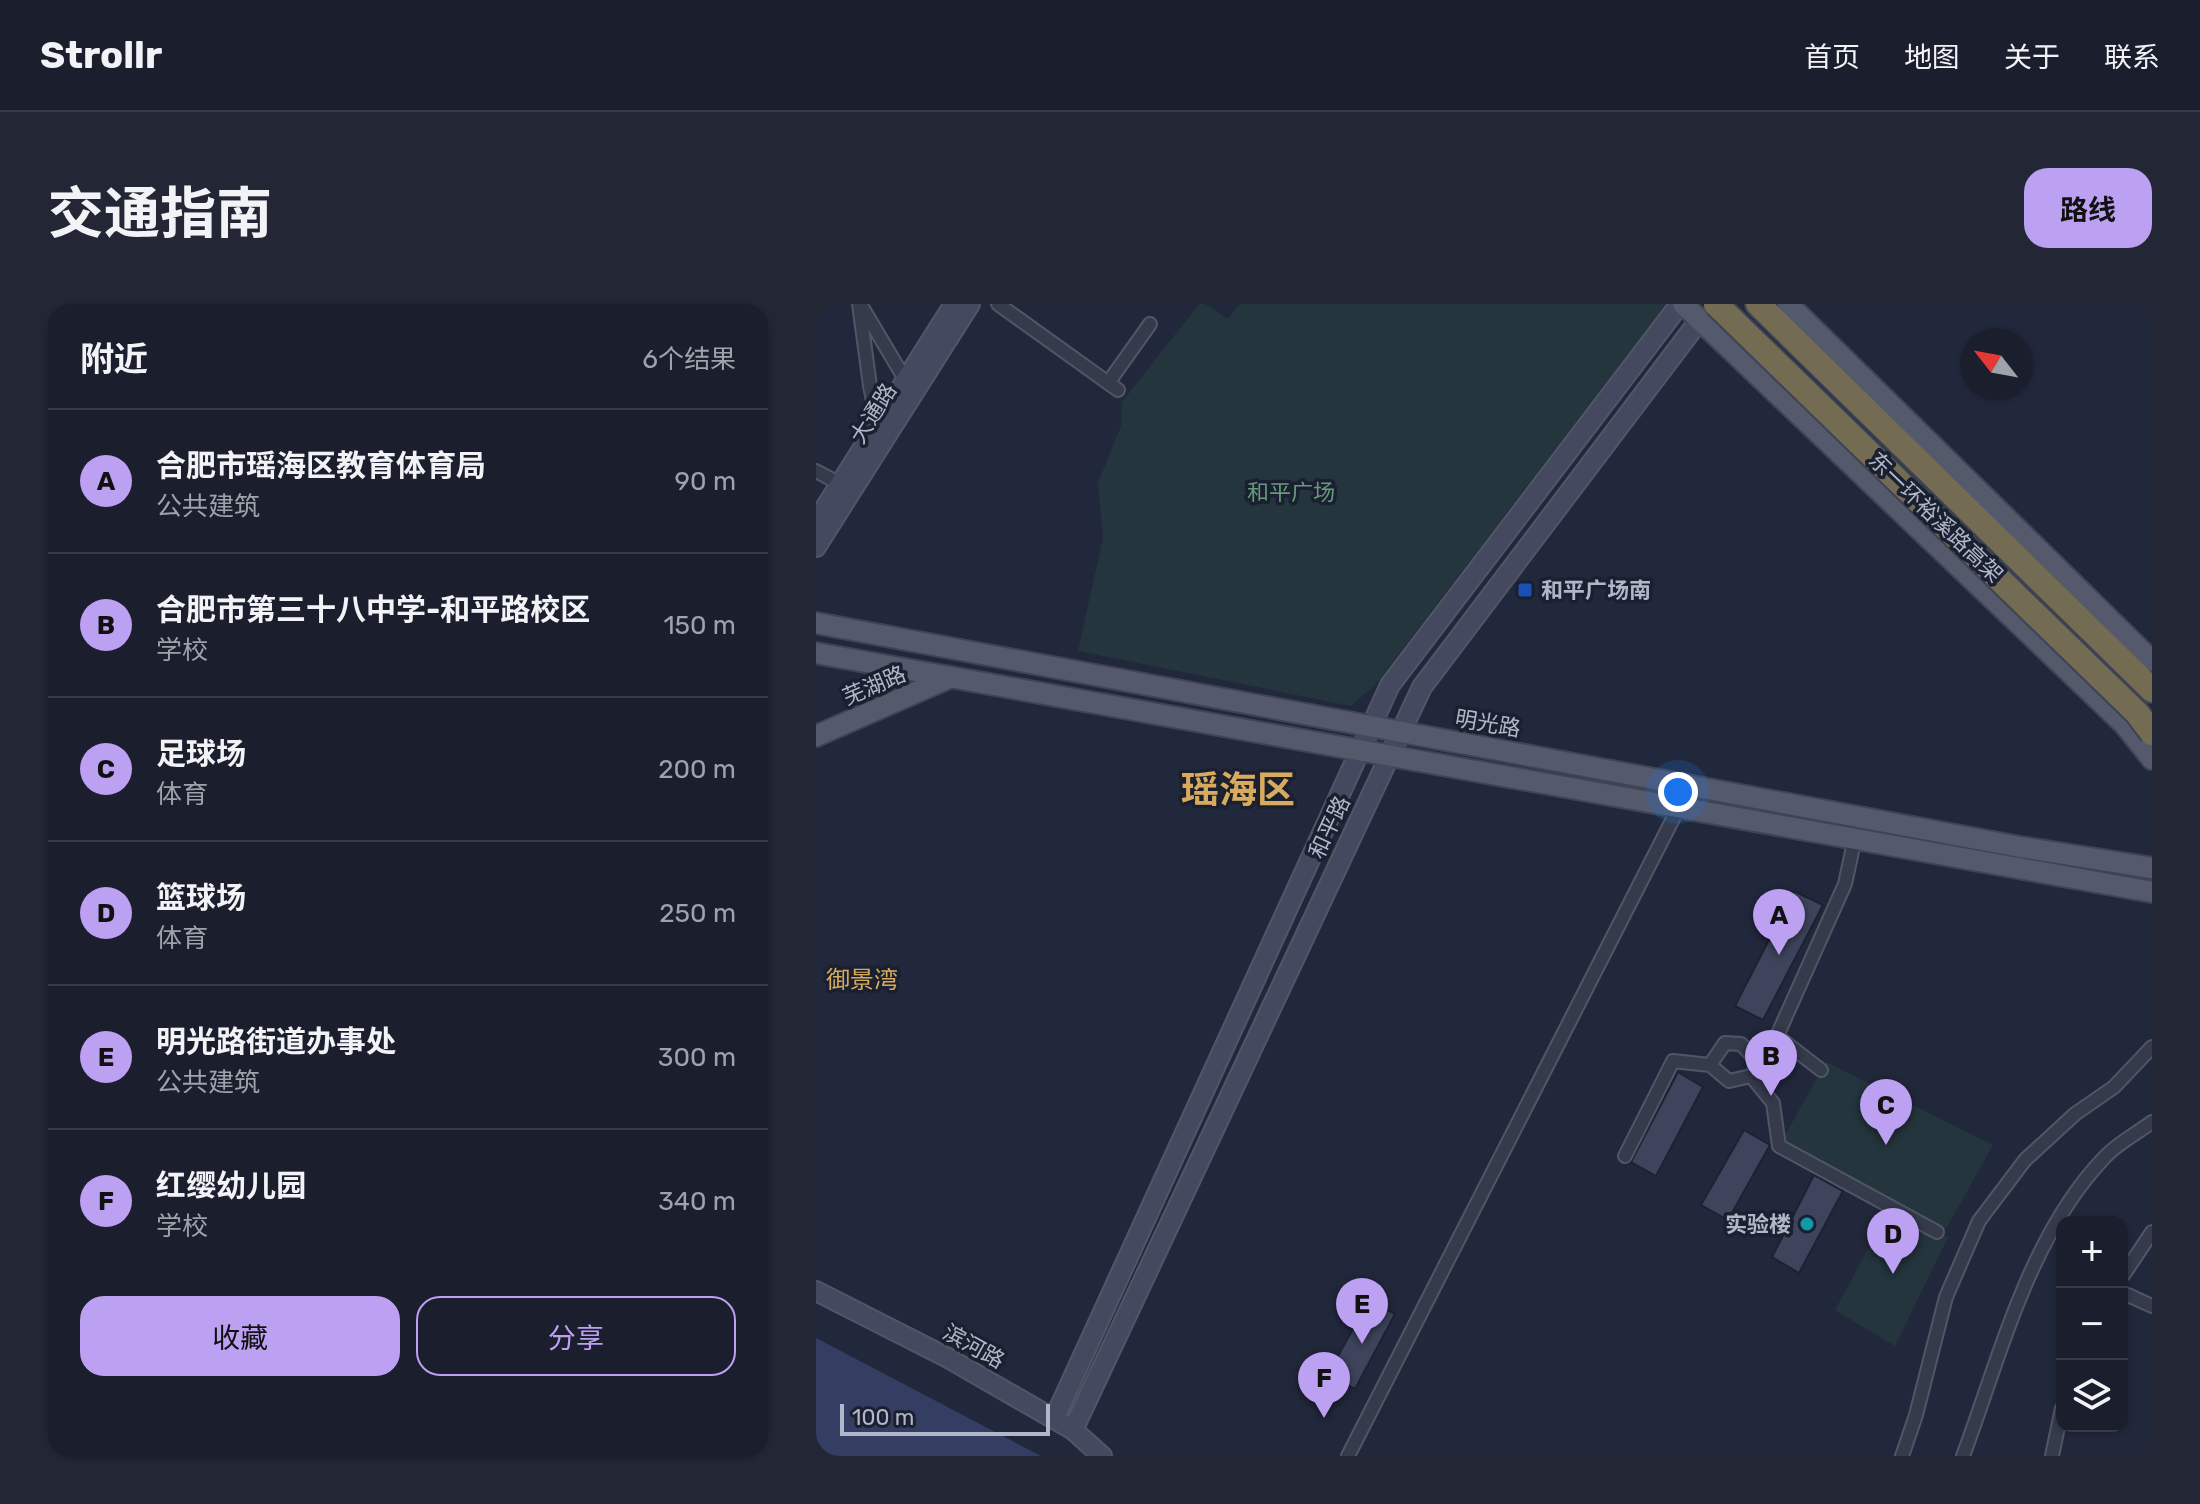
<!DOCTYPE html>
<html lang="zh">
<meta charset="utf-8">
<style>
:root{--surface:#1a1e2d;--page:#232735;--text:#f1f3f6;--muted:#9fa2aa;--line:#383c49;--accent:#bca0f2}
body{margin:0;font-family:Rubik,"Noto Sans SC",sans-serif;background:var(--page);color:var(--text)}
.controls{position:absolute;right:24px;bottom:24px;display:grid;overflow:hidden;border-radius:16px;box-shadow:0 2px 6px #0004}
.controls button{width:72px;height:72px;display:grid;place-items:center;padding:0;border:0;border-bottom:2px solid var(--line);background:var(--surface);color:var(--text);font:40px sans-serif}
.compass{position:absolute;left:1144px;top:24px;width:72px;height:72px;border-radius:50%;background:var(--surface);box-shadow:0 2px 6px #0004;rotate:301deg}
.scale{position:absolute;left:24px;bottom:20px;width:210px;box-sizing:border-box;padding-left:8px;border:4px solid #b1b6c8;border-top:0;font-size:22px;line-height:28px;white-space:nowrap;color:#b1b6c8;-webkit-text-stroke:6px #1b2031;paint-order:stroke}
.you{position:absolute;left:862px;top:488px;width:28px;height:28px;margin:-20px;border:6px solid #fff;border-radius:50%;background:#1a73e8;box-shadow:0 0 0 12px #1a73e833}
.badge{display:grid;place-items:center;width:52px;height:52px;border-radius:50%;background:var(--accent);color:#111;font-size:26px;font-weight:700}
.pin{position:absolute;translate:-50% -66px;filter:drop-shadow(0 2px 4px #0008)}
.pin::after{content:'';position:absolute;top:42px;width:28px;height:24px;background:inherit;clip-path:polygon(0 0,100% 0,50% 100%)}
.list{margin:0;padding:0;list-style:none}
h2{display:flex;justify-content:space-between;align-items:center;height:104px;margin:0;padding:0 32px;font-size:34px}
h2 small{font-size:26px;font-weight:400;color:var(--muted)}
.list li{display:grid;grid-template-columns:52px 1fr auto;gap:24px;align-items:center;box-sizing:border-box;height:144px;padding:0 32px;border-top:2px solid var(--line)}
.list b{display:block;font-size:30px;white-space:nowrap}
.list p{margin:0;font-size:26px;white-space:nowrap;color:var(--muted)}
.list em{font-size:26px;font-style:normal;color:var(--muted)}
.actions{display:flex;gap:16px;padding:24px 32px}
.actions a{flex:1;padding:18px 0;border:2px solid var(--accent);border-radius:24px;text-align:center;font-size:28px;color:var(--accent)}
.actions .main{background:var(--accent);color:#111}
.icon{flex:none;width:44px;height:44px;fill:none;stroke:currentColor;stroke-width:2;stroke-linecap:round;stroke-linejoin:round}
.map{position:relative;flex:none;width:1336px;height:1152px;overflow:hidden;border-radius:24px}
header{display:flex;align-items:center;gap:48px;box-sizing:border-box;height:112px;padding:0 40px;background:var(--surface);border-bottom:2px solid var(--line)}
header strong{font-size:38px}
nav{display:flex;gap:44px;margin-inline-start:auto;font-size:28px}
.intro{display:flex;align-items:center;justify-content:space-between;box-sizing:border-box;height:192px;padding:0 48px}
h1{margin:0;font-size:56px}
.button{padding:20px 36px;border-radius:24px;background:var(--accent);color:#111;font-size:28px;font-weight:700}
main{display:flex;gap:48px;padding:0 48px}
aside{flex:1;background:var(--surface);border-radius:24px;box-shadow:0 2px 6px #0004}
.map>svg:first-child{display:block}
.green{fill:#24353d}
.water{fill:#333e62}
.building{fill:#3e445c;stroke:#1d2233;stroke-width:2}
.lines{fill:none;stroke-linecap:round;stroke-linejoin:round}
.street-casing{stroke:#515667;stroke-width:16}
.secondary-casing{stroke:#515667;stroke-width:22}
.primary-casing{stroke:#3f4455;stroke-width:24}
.highway-casing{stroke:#3e4354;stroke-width:28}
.street{stroke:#363b4c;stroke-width:12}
.secondary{stroke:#44495f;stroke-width:18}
.primary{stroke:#54596c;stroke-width:20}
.highway{stroke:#736c53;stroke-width:24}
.highway-bridge-casing{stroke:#3e4354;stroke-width:28;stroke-linecap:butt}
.highway-bridge{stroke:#736c53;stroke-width:24}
.transit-dot{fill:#1a4fb4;stroke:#1b2031;stroke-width:3}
.culture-dot{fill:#0f9aa8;stroke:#1b2031;stroke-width:3}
.labels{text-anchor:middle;stroke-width:7;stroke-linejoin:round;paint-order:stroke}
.street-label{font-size:22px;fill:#b1b6c8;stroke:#1b2031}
.park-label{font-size:22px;fill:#679a7d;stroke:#1b2031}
.poi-label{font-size:22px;font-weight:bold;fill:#b1b6c8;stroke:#1b2031;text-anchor:start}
.neighbourhood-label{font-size:24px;fill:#d7aa5d;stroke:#1b2031}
.town-label{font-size:38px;font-weight:bold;fill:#d7aa5d;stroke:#1b2031}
</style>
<header>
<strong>Strollr</strong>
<nav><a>首页</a><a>地图</a><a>关于</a><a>联系</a></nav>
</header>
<div class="intro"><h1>交通指南</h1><a class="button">路线</a></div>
<main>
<aside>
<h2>附近<small>6个结果</small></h2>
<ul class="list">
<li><span class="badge">A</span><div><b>合肥市瑶海区教育体育局</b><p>公共建筑</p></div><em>90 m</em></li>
<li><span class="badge">B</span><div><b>合肥市第三十八中学-和平路校区</b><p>学校</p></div><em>150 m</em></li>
<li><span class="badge">C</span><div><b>足球场</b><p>体育</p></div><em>200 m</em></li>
<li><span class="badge">D</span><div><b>篮球场</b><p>体育</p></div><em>250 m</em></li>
<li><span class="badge">E</span><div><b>明光路街道办事处</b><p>公共建筑</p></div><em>300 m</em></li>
<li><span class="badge">F</span><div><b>红缨幼儿园</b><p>学校</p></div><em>340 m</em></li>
</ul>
<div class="actions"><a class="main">收藏</a><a>分享</a></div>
</aside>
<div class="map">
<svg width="1336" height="1152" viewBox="0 0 1336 1152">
<rect width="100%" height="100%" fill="#22283c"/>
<path class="green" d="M383 0H389L412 15 424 0H859L847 4 559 381 535 402 262 347 287 234 282 179 305 122 306 98Z
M1010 758 1177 841 1130 925 963 842Z
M1075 903 1132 933 1079 1042 1019 1006Z"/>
<path class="water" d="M0 1034 225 1152H0Z"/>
<path class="building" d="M978 587 1007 601 947 716 919 702Z
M862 768 887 783 840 872 815 858Z
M928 826 954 841 912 916 885 901Z
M998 871 1027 887 983 969 956 953Z
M553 996 579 1010 539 1085 512 1070Z"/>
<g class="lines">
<defs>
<path id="street" d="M43 0 54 82 62 121
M182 0 302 86
M46 3 90 77
M292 79 334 20
M0 167 24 180
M1039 534 1029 580 961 732 935 772 957 799 963 842 1121 928
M961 732 1005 766
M894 761 913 777 935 772
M809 852 857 757 894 761 909 739 925 740 943 759
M1308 970 1336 928
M1306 995 1312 991 1336 1002
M532 1152 863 503
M1086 1152 1100 1111 1130 993 1163 917 1209 856 1259 810 1298 783 1336 743
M1147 1152C1184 1053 1213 933 1287 855 1300 840 1320 830 1336 818
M1236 1152 1246 1104"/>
<path id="secondary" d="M0 218 138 0
M0 243 154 0
M0 987 132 1054 257 1126 286 1152
M238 1115 574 381 864 0
M257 1126 606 383 876 26 909 0"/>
<path id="primary" d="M867 0 1308 420 1336 455
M972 0 1336 357
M0 319 1204 543 1336 564
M0 349 1336 588
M0 432 135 373"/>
<path id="highway" d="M942 0 1336 386"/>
</defs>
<use href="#street" class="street-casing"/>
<use href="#secondary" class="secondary-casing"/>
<use href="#primary" class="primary-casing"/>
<use href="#highway" class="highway-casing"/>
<use href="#street" class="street"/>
<use href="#secondary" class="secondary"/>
<use href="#primary" class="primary"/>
<use href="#highway" class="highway"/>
<defs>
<path id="highway-bridge" d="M900 0 1321 409 1336 429"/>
</defs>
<use href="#highway-bridge" class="highway-bridge-casing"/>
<use href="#highway-bridge" class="highway-bridge"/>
</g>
<rect class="transit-dot" x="701" y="278" width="16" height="16" rx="4"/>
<circle class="culture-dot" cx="991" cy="920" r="8"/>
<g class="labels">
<g class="street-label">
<text transform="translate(57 109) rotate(-58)" y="8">大通路</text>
<text transform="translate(1120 213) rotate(44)" y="8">东一环裕溪路高架</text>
<text transform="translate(58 381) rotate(-23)" y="8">芜湖路</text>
<text transform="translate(672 419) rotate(10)" y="8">明光路</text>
<text transform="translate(513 523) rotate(-65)" y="8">和平路</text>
<text transform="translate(158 1042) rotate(29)" y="8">滨河路</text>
</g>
<g class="park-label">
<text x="475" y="196">和平广场</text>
</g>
<g class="poi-label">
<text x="725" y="294">和平广场南</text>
<text x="975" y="928" text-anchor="end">实验楼</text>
</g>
<g class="neighbourhood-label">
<text x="46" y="684">御景湾</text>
</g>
<g class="town-label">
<text x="422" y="499">瑶海区</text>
</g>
</g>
</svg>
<div class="controls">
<button>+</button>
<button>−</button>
<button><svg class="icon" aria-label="layers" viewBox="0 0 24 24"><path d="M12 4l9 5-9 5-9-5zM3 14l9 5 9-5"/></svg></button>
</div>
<svg class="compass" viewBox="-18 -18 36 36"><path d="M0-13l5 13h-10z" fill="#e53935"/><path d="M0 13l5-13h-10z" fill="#9fa2aa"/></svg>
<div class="scale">100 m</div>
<div class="you"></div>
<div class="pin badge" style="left:963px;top:651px">A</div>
<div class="pin badge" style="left:955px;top:792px">B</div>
<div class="pin badge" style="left:1070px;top:841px">C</div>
<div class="pin badge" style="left:1077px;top:970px">D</div>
<div class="pin badge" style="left:546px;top:1040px">E</div>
<div class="pin badge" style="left:508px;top:1114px">F</div>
</div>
</main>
